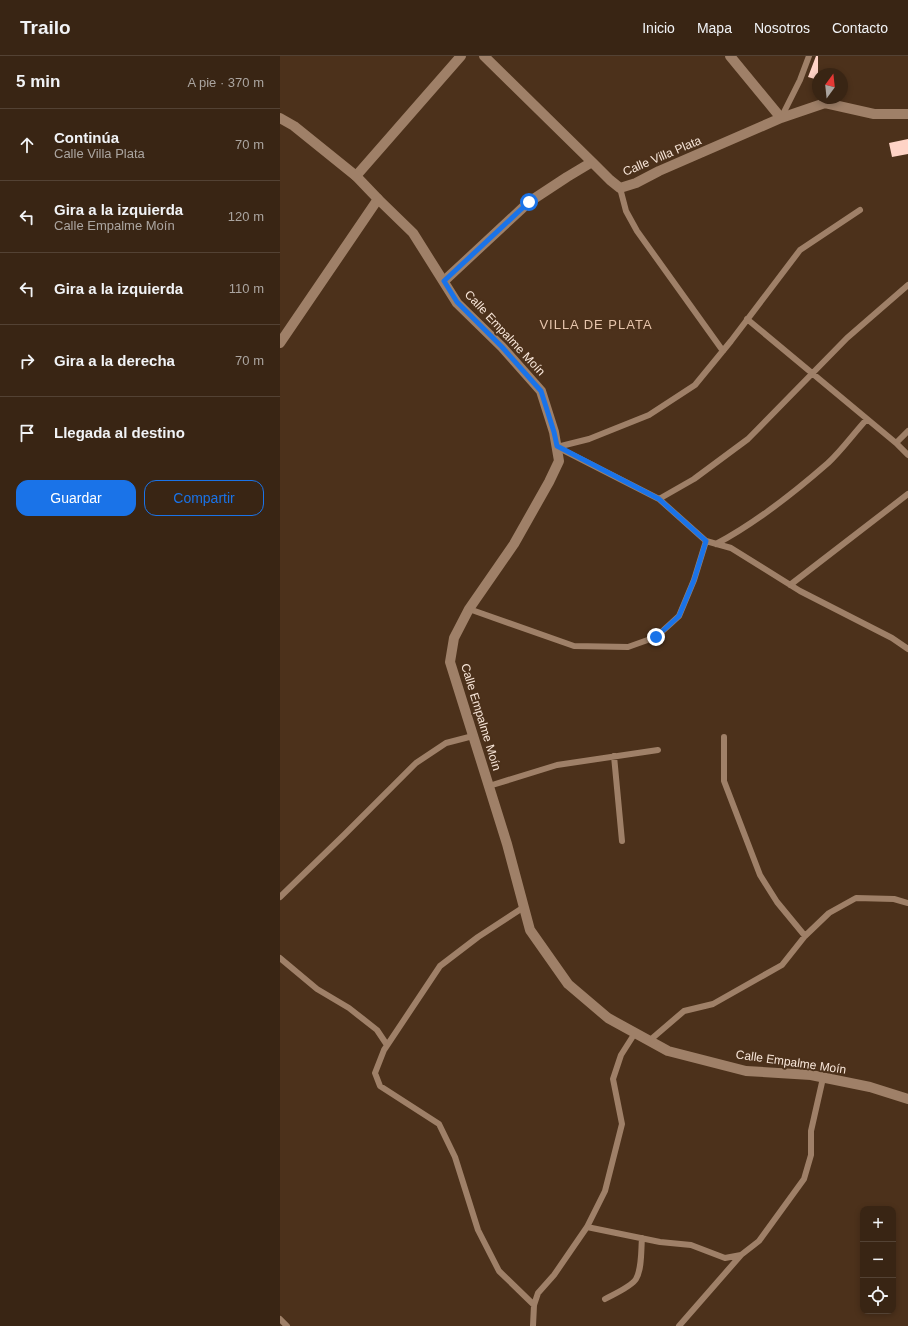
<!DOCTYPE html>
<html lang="es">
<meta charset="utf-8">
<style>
:root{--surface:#392514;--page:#402d1d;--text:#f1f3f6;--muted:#aba5a0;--line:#534234;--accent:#1a73e8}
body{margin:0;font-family:Helvetica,sans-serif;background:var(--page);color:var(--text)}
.controls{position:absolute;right:12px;bottom:12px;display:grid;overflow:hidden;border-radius:8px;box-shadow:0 2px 6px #0003}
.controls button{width:36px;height:36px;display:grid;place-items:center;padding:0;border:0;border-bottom:1px solid var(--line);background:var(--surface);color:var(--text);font:20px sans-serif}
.compass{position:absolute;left:532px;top:12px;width:36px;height:36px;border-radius:50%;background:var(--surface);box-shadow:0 2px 6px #0003;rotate:15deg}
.stop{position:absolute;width:12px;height:12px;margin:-9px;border:3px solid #1a73e8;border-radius:50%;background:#fff}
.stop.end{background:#1a73e8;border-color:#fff;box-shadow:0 1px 4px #0008}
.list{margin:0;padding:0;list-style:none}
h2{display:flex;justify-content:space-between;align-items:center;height:52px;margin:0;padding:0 16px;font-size:17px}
h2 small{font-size:13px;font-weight:400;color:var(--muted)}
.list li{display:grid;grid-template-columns:26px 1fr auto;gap:12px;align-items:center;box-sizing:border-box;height:72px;padding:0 16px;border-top:1px solid var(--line)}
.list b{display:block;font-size:15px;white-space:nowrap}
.list p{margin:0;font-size:13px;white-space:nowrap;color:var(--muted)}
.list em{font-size:13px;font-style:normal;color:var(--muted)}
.actions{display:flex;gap:8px;padding:12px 16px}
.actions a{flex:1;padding:9px 0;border:1px solid var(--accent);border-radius:12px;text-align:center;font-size:14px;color:var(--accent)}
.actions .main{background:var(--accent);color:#fff}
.icon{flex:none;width:22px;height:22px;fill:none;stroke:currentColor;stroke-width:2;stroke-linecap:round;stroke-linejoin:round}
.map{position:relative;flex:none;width:628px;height:1270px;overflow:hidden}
header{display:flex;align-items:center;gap:24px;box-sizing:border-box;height:56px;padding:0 20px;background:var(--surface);border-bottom:1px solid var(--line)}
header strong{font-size:19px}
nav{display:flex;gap:22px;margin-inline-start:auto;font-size:14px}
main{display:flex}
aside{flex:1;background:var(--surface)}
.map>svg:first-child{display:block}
.building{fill:#fed3c6}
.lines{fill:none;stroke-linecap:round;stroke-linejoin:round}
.lane{stroke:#9f8068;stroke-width:6}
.street{stroke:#9f8068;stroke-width:10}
.secondary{stroke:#9f8068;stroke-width:10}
.route{stroke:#1a73e8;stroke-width:5}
.labels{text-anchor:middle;stroke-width:4;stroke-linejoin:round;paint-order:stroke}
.street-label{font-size:12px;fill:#f9e7da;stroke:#4c311b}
.neighbourhood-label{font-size:13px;letter-spacing:1px;fill:#e7c5ac;stroke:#4c311b}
</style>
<header>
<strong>Trailo</strong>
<nav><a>Inicio</a><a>Mapa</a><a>Nosotros</a><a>Contacto</a></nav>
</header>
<main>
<aside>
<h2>5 min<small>A pie · 370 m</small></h2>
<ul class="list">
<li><svg class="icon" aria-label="ahead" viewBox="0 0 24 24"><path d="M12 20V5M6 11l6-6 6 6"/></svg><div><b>Continúa</b><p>Calle Villa Plata</p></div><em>70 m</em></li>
<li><svg class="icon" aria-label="left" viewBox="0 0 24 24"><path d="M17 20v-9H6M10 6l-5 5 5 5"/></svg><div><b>Gira a la izquierda</b><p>Calle Empalme Moín</p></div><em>120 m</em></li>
<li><svg class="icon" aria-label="left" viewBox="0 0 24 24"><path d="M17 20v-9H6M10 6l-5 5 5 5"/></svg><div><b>Gira a la izquierda</b></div><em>110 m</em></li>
<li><svg class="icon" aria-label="right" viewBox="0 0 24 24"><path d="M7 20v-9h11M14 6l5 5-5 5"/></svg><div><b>Gira a la derecha</b></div><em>70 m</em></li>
<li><svg class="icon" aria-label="arrive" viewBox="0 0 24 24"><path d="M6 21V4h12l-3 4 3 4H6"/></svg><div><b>Llegada al destino</b></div></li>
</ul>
<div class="actions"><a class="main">Guardar</a><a>Compartir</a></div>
</aside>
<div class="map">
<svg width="628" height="1270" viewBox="0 0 628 1270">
<rect width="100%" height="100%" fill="#4c311b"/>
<path class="building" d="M536 0H538V24L528 21Z
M628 83V98L612 101 609 87Z"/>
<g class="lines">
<path class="lane" d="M501 62 520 24 529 0
M340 132 346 155 357 175 443 295
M467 263 616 387 628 399
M616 387 628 375
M277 391 379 443 426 485 451 492 520 535 612 582 628 593
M277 391 309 383 369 359 415 329 451 285 520 194 580 154
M379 443 414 423 468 383 567 282 628 229
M436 488C474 468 516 435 548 407 562 394 574 377 587 363
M510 529 628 438
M189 553 294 590 348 591 376 581 399 560 414 524 426 485
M444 681V725L480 819 497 846 525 880
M334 700 342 785
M209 730 277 709 378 694
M0 841 64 779 136 707 166 687 193 680
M244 851 198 881 160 910 104 994 95 1017 100 1030 159 1068 175 1101 198 1174 219 1215 254 1249
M0 902 37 933 69 952 97 974 107 989
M369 985 404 955 433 948 502 909 525 880 549 857 576 842 614 843 628 847
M307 1171 380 1186 411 1189 445 1202 461 1199 479 1185 524 1123 531 1099V1075L543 1022
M325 1243C334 1238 351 1231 356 1223 362 1213 361 1194 362 1182
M0 1263 7 1270
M253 1270 254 1249 258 1237 274 1219 307 1171 325 1135 342 1068 333 1023 341 999 355 977
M399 1270 461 1199"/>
<path class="street" d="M204 0 312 106
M450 0 501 62
M76 120 181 0
M164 225 249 146 287 121 312 106 330 124 340 132 356 127 379 115 501 62 545 47 594 58H628
M0 287 98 143"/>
<path class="secondary" d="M0 62 14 70 76 120 98 143 133 177 177 247 222 291 261 335 274 376 279 405 269 426 234 488 189 553 174 582 170 606 227 788 250 874 288 928 328 962 388 995 466 1015 531 1019 590 1031 628 1043"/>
</g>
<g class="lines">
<path class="route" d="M249 146 164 225 177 246 222 291 261 335 274 376 277 390 379 443 426 485 414 524 399 560 376 581"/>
</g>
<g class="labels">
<g class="street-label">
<text transform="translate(382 100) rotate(-23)" y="4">Calle Villa Plata</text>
<text transform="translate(225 277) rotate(47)" y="4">Calle Empalme Moín</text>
<text transform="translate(201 661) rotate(73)" y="4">Calle Empalme Moín</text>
<text transform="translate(511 1006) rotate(8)" y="4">Calle Empalme Moín</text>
</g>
<g class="neighbourhood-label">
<text x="316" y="273">VILLA DE PLATA</text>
</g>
</g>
</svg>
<div class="controls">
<button>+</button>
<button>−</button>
<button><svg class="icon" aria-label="locate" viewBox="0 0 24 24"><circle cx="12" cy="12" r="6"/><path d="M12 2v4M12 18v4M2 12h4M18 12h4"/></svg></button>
</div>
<svg class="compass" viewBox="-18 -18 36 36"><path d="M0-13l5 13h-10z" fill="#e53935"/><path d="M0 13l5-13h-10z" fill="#aba5a0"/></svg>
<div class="stop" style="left:249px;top:146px"></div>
<div class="stop end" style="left:376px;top:581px"></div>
</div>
</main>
